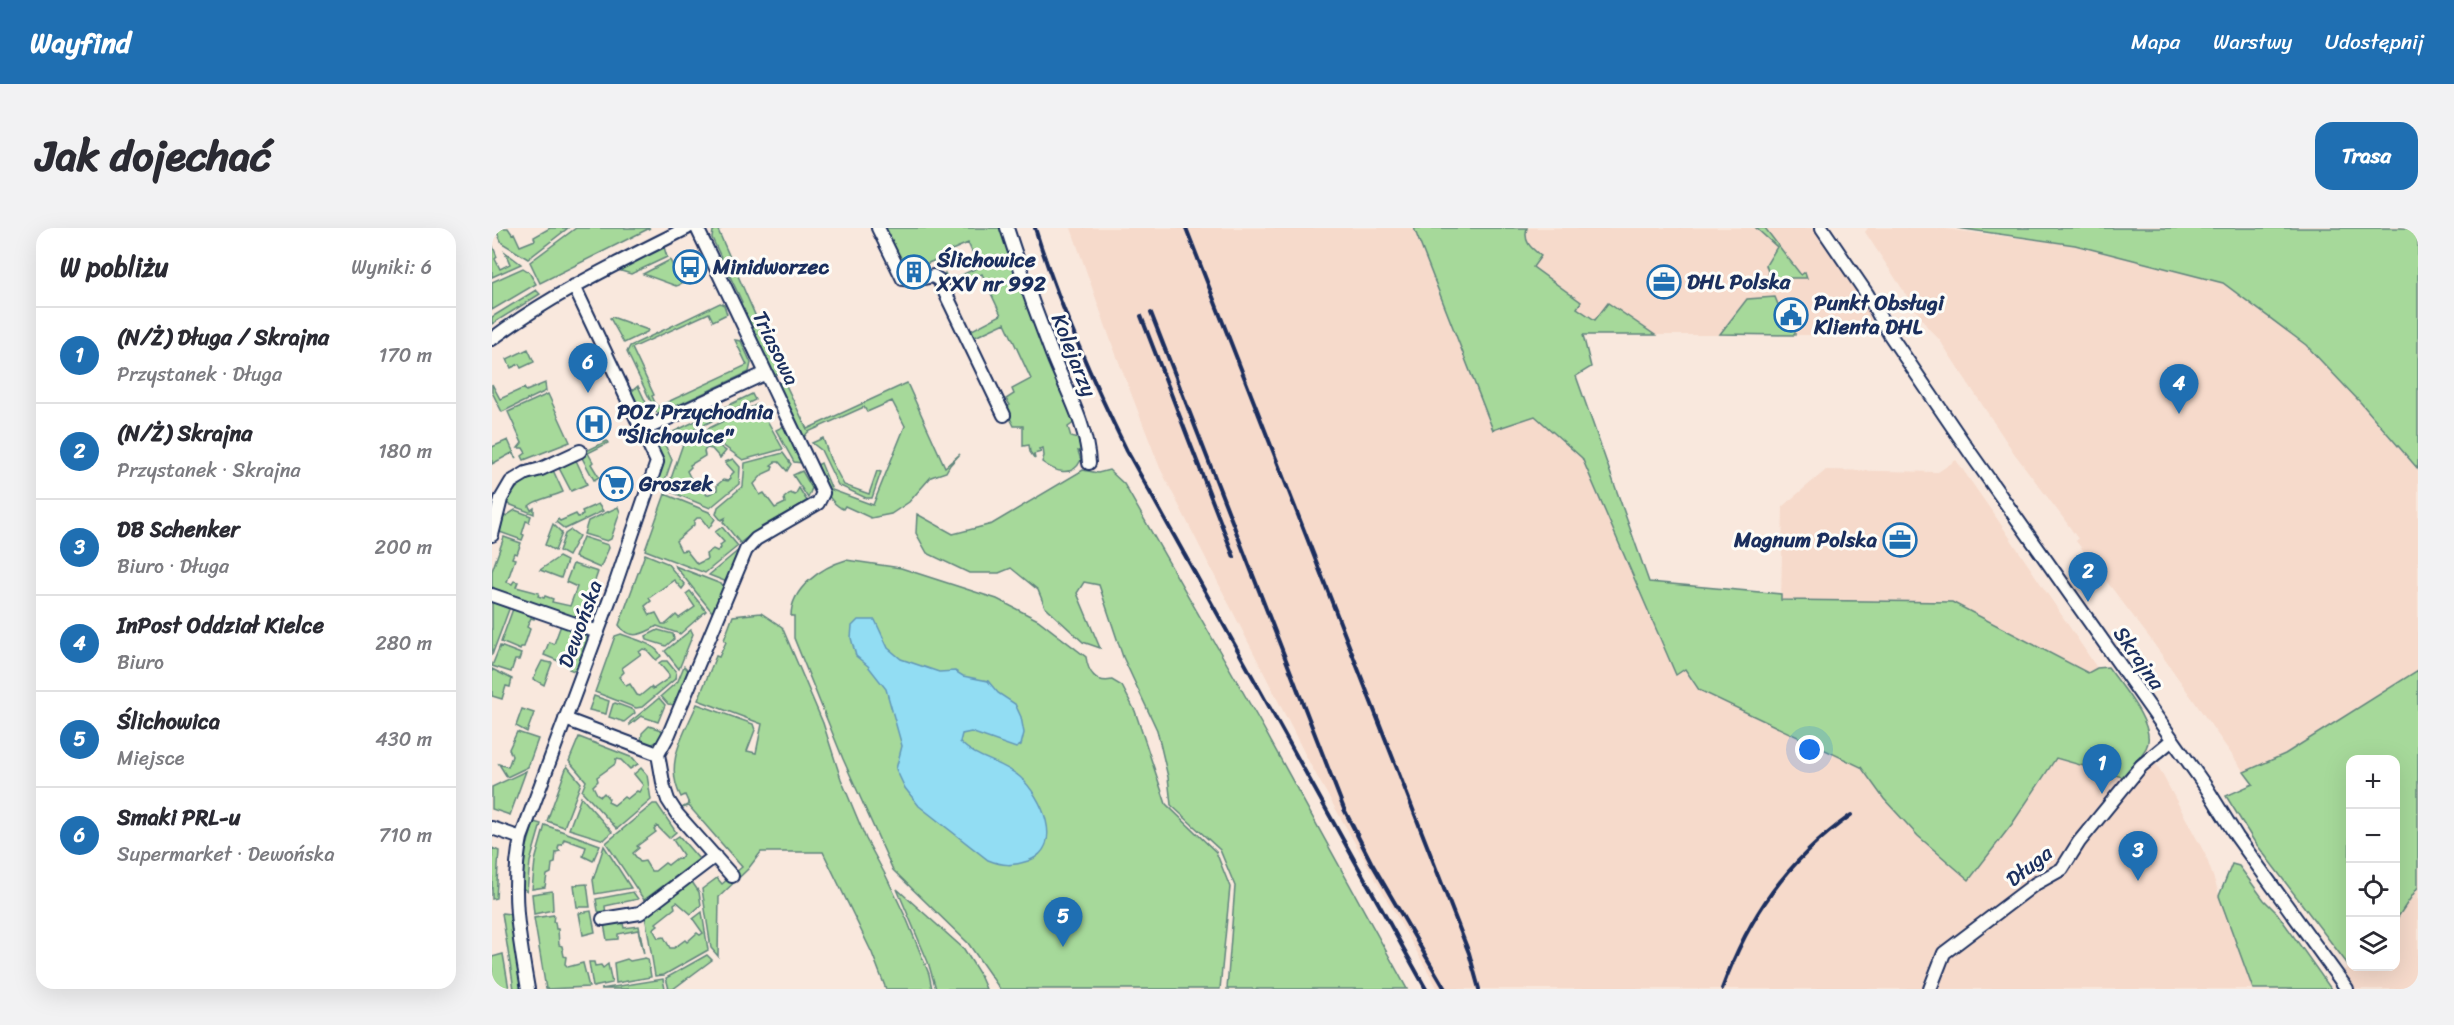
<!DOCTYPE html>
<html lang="pl">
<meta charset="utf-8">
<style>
:root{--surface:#fff;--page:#f2f2f3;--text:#2b2b33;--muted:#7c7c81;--line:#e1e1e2;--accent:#1f6fb2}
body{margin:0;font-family:Sriracha,sans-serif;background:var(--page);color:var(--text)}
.controls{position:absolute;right:18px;bottom:18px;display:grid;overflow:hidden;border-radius:12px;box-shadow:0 6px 24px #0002}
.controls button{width:54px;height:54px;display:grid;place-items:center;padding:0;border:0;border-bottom:2px solid var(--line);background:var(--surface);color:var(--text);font:30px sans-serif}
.you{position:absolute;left:1318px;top:522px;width:21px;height:21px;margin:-15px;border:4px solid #fff;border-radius:50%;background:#1a73e8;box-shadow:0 0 0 9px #1a73e833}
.badge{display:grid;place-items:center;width:39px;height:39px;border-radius:50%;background:var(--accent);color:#fff;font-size:20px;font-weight:700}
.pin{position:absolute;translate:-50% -50px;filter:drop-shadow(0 2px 3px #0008)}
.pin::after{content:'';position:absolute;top:32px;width:21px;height:18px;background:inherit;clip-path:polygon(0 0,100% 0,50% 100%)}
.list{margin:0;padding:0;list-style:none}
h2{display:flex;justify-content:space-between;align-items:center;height:78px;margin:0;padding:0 24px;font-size:26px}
h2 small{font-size:20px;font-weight:400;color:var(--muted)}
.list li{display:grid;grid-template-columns:39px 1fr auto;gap:18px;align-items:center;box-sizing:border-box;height:96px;padding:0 24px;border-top:2px solid var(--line)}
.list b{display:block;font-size:22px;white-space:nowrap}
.list p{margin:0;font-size:20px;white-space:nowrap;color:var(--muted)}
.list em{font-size:20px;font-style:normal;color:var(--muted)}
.icon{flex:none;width:33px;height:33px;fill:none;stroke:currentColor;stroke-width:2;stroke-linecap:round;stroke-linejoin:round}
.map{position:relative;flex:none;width:1926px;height:761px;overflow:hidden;border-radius:18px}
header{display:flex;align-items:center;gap:36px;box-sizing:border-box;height:84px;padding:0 30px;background:var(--accent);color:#fff}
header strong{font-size:28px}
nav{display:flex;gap:33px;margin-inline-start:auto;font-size:21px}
.intro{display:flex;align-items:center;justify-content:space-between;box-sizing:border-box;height:144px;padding:0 36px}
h1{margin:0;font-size:42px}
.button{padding:15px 27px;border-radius:18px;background:var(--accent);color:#fff;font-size:21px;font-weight:700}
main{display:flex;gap:36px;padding:0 36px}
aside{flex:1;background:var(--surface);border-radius:18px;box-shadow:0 6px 24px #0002}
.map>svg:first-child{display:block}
.built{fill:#f6dacb}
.green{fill:#a6d99a;stroke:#60847c;stroke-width:1.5}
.water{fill:#92ddf3;stroke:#6297b7;stroke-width:1.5}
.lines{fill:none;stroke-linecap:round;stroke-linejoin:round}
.street-casing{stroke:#1b2f5e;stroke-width:16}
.street{stroke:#fdfcf7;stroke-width:12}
.rail{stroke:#1b2f5e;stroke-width:4}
.labels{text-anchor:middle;stroke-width:6;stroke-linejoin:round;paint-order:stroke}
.poi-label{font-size:21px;font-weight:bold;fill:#1b2f5e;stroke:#fdfcf7;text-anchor:start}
.street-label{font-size:21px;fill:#1b2f5e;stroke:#fdfcf7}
</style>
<header>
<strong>Wayfind</strong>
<nav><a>Mapa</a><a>Warstwy</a><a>Udostępnij</a></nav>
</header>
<div class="intro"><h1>Jak dojechać</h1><a class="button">Trasa</a></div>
<main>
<aside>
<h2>W pobliżu<small>Wyniki: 6</small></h2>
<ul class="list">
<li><span class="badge">1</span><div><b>(N/Ż) Długa / Skrajna</b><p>Przystanek · Długa</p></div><em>170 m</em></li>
<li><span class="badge">2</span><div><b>(N/Ż) Skrajna</b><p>Przystanek · Skrajna</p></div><em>180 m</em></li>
<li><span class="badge">3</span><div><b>DB Schenker</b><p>Biuro · Długa</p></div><em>200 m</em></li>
<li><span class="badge">4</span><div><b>InPost Oddział Kielce</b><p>Biuro</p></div><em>280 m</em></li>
<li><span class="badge">5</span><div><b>Ślichowica</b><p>Miejsce</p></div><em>430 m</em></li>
<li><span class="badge">6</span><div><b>Smaki PRL-u</b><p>Supermarket · Dewońska</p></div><em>710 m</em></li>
</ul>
</aside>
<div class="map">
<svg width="1926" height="761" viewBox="0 0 1926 761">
<rect width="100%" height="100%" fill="#f9e8dd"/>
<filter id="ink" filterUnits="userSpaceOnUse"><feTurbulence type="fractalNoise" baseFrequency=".0167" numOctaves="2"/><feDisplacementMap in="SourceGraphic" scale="12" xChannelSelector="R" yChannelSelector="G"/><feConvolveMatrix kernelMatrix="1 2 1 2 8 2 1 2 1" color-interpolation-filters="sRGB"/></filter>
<g filter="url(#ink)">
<path class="built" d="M579 0H922L1001 201 1043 188 1090 230 1184 447 1193 441 1203 458 1368 538 1520 596 1564 530 1630 549 1655 518 1713 626 1761 761H946L818 536 668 240 620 116Z
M1030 0H1328L1376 84 1384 107H1091L1044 54Z
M1376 0H1445L1583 17 1731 55 1814 117 1869 175 1926 242V442L1793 526 1752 544 1657 409 1584 313 1586 311 1572 291 1522 225 1447 111 1436 100 1373 4Z
M1464 232 1508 295 1605 440 1596 445 1460 374 1289 372 1291 278 1334 242 1446 244Z
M1926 659V761H1855L1845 747 1858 738H1904V692Z"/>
<path class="green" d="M3 0H16L20 6 22 5 28 18 43 12 42 9 58 0H76L36 31 10 15Z
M84 0H158L48 55 38 34Z
M226 0H230L226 2 288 144 282 148 247 76 250 74 220 10 221 3Z
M391 0H510L559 140 583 194 576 199 579 209 587 211 591 225 586 223 589 232C580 251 562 243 550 234L552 228 551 220 547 221 549 224 542 226 543 231 538 224 537 217 531 218V198H522L513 180 518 177 514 171 522 166 520 161 539 151 513 95 483 109 486 118 478 103 509 87 490 46 461 60 462 69 451 49 453 45 457 53 487 39 476 15 446 28 449 37 445 38 441 33 418 43 420 48 416 47Z
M922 0H1035C1031 14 1039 20 1049 28L1041 39 1089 74 1085 80 1103 92 1116 75 1163 107H1091L1099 139 1084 148 1157 354 1289 366V372L1460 374 1596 445 1605 440 1616 439C1628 456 1666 499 1654 520 1648 530 1638 540 1630 549L1564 530 1520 596 1477 652 1426 608 1392 571 1369 539 1207 462 1193 441 1184 447 1090 230 1043 188 1001 202Z
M1264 0H1273L1309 47 1313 44 1315 50H1284L1277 47 1274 37 1285 19Z
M1465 0H1926V241L1869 175 1814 117 1731 55 1583 17Z
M0 16 5 29 3 31 8 41 18 36 13 24 29 36 0 49Z
M172 19 175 29 139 46 126 42Z
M178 32 189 55 187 57 184 58 151 46Z
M31 40 37 44 44 56 0 82V54Z
M44 62 48 66 0 96V89Z
M1283 69 1287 79 1288 97H1303V107L1228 106 1255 71Z
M228 75 232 77 235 86 221 93 217 85 140 120 162 167 160 168 165 179 255 137 243 112 249 113 259 135 257 144 167 186 164 184 135 124 138 118Z
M120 89 156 102 155 104 132 115 118 90Z
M36 121 42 134 29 140 27 136 19 140 15 131Z
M292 153 315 201 415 155 453 239 468 226 458 237 454 244 439 249 417 274 399 286 379 290 353 278 351 281C335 274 330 253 323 238L329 235 340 262 381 277 413 198 400 173 375 184 372 179 316 204 312 209 309 207 284 157Z
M53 155 54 163 10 184 0 164V156L8 171 32 160 34 163Z
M146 158 158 183 153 188 139 164Z
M56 166 78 214 32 232 30 228 34 225 31 220H26L30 215 16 184Z
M260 166 263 172 177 214 170 199 175 198 179 205Z
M266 176 291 221 251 232 211 203Z
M294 197 311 235 302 234 284 202Z
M166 202 180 232 170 261 163 258 171 234 163 211Z
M206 204 234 223 228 230 220 221 215 220 212 223 213 228 198 237 199 239 195 243 200 253H205L215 267 225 262V257L231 252 236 253 239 250 238 248 242 244 233 234 241 231 248 239 247 256 218 280 175 262 193 210Z
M331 210 338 231 352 257 377 266 385 243 389 244 380 270H374L346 257 329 222 320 215Z
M16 212 24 230 20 225 0 236V219Z
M115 213 116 215 96 225 101 234 99 236 107 249 102 252 88 226Z
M291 225 299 236 295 243 287 234H283L279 237 281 238 280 242 271 246 262 256 268 267 272 265 283 280 293 275 292 270 298 265 303 267 307 260 315 273 268 300 248 315 231 294 233 290 229 292 224 286 226 279 251 258 253 235Z
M83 230 95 256 79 263 66 238Z
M60 240 71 264C60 269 42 272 37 278L39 282 42 280V286L14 275C24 254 40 249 60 240Z
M591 242 606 245 617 242 632 256 771 499 915 761H735L743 658 728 622 679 577 676 549 665 502 631 429 607 357 592 354 585 365 608 420 591 414 553 379 546 362 519 340 507 345H477L435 325 424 305 425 286 461 306 500 296Z
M310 243 320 260 316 270 301 247Z
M173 266 217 284 223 291 217 300 209 290H205L202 293V297L184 313 189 323 194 322 205 336 215 331 214 326 221 321 225 323 229 320 228 317 232 314 223 304 230 299 246 318 213 345 153 322Z
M106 276 111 283 73 301 64 294 66 291 68 293 84 286 86 289 91 287 90 283Z
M126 279 128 284 119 311 115 313 92 306 96 293Z
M23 282 39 288 37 294 34 293 30 306 32 307 30 312 5 303 9 291Z
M61 296 70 305 63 323 53 317Z
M79 302 87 308 76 328 67 323 73 306Z
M12 309 29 315 25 326 22 325 20 330 23 331 15 354 20 356 22 353 26 354 24 359 47 365 46 368 52 370 53 368 61 371 60 374 78 378 85 359 74 354 81 336 106 344 89 393 7 365 0 358V343Z
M91 309 116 317 117 320 108 340 83 329Z
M248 321 235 354 217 347Z
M153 326 175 335 193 357 190 361 182 352 157 370 159 373 153 378 158 387 164 385 170 396H174L184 387 187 390 203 379 194 366 198 363 214 383 188 406 165 398C152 406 137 413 127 397Z
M67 329 75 333 69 350 48 342Z
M354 332 409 340 505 371 546 392 594 429C596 444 604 456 620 452L630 458 643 483 674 576 724 624 738 659 728 761H508L476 715 401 642 351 531 302 410V388H299C299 360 330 339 354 332Z
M183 338 234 358 221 385Z
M0 370 19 376 0 427Z
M22 378 43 386 42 391 39 390 35 399 38 401 32 419H29L28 422 9 414Z
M269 385 290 399 331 495 349 551 374 611 394 648 415 692 437 746 440 761H394L380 725 331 624H269L256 641 227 669 226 728 219 720 210 661 225 650 230 656 250 639 197 578 190 580 197 576 193 567 189 569C171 535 193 505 205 476L261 496 263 502 255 523 264 525 270 496 206 472 224 428 227 429 234 414 232 412 241 388Z
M69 397 87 402V405L76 437 52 427 57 414 62 416Z
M166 402 181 406 182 411 174 418 155 412 154 408Z
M199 402 201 406 187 441 173 423Z
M90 404 96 411 85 441 82 443 77 441Z
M129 406C142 411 164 416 169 428L164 432 155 422 151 421 147 424 149 426 130 440 132 444 127 449 134 458 138 456 145 467 148 468 159 459 161 461 177 450V447L167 435 170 433H175L184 444 183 451 150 479 144 480 103 464 123 408Z
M8 418 29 426 27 432H23L19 444 0 438Z
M50 433 60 435 52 457 41 451Z
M192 438 198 444 183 477 176 476 169 468 186 453Z
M0 441 20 451 18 459 14 458 10 471 0 468Z
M1926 442V659L1904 692V532H1858L1857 738 1762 613 1734 568 1761 556 1752 544 1793 526Z
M102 468 117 473 114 486 97 482Z
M167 470 173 477 166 494 149 488 138 497V494Z
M123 475 142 482 143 485 132 494 117 489 121 476Z
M30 481 42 485 35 504 24 498Z
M157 498 169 502 172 506 168 512 159 517 153 514 152 517 149 515 150 505Z
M25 504 46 511 36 539 15 549 7 536 16 539 20 528 17 521Z
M87 509 141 530 146 536 138 541 129 532 124 531 123 536 105 549 106 553 101 558 105 566 109 568 112 565 117 571 116 574 122 577 132 569 135 571 145 563 147 564 151 557 142 546 149 540 155 547 159 572 125 601 90 563 94 553 77 533Z
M75 538 89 555 72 599 55 593Z
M34 543 18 587 0 581V559Z
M89 569 120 604 112 612 77 601Z
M161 576H165L184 604 177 610 165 598 162 602 164 604 145 618 147 620 141 625 148 634 153 633 159 643H163L173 635 176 637 185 630 188 631 191 627 181 612 187 608 207 631 152 672 114 615Z
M42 594 49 596 38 634 35 663 29 659 31 632Z
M53 597 108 617 101 633 91 628 94 619 72 611 70 617H67L66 621 68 623 64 624 63 635 60 636 59 645 55 647 53 659 40 661 43 633Z
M112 618 139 660 103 666 101 652Z
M0 620 7 623 4 670 0 671Z
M1740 636 1747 638 1772 672 1785 685 1839 761H1761L1727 668Z
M198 651 207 664 209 677 199 686 185 674 182 676 183 680 164 695 166 697 161 701 166 710 172 709 178 720H182L193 712 195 714 205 705 208 707 211 705 201 691 210 684 216 722 172 747 163 748 153 687Z
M95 656 98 679H85L82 657Z
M405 661 472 721 487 745 494 761H444L436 734Z
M60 663 61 682 42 686 40 666Z
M141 664 146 671 113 678 114 687 106 683 104 671Z
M99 683 103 704 91 707 87 685Z
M10 685 18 686 30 761H22Z
M62 687 61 694H63L64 701H66L67 717 70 718 72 728 74 729 73 736 76 739 91 735 97 759 54 761 42 690Z
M130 691 132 700 147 698 152 726 146 702 126 706V711L115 712 112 696Z
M11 726 17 761H0V729Z
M215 727 220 732 181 761H177L174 750Z
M153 730 156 731 159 749 124 755 122 735 135 731 138 733Z
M97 734H102L103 738 109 737 111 740 116 736 120 755 101 759Z
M171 751 173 761H109Z"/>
<path class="water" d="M366 392H383L396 420 409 431 447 444 463 443 471 448 496 453 506 465 523 476 529 489 532 505 529 517 524 520 479 504 470 506 468 514C484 531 510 533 528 549 549 568 574 619 536 633 521 638 511 638 496 632L427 578 413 560 404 541 410 518 394 461 376 438 364 428 359 410 360 398Z"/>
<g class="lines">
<defs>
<path id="street" d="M205 0 331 265 326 275 264 311 254 322 177 506 166 526 172 560 176 572 185 586 240 648
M386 0 411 51 423 52 441 48 447 52 512 187
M515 0C529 43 544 85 560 126 574 162 595 197 597 235
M1330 0 1375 66 1398 107 1477 223 1714 559 1745 609 1855 761
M0 111C60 66 128 34 195 0
M151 202 274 145
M0 307 9 271 19 254 34 245 49 241 88 223
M0 367 106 404
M73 491 166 526
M0 600 29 610
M111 691 148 685 223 628
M36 761C27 710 18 662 29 610L122 360 165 234 82 58
M1438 761 1452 725 1543 656 1570 641 1587 614 1649 538 1680 512"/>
</defs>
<use href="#street" class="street-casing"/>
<use href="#street" class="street"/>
<path class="rail" d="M543 0C567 77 599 150 635 223L934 761
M694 0 977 725 987 761
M659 85 852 581 879 634 953 761
M649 88 742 329
M1230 761C1257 687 1295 633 1359 587"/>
</g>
</g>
<defs>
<symbol id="bus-ring" viewBox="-11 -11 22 22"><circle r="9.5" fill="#fdfcf7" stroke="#1f6fb2" stroke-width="1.5"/><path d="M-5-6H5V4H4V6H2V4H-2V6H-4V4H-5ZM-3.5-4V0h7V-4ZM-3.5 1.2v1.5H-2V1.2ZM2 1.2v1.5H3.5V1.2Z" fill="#1f6fb2"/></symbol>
<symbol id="building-ring" viewBox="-11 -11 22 22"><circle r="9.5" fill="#fdfcf7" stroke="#1f6fb2" stroke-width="1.5"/><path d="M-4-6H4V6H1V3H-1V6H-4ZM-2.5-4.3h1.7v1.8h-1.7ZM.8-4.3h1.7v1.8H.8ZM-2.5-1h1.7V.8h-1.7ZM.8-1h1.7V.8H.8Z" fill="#1f6fb2"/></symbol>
<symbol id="office-ring" viewBox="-11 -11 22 22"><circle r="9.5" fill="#fdfcf7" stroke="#1f6fb2" stroke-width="1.5"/><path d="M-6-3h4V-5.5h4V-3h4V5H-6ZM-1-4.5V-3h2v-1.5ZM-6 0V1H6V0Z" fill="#1f6fb2"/></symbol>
<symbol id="civic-ring" viewBox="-11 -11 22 22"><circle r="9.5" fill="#fdfcf7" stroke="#1f6fb2" stroke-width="1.5"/><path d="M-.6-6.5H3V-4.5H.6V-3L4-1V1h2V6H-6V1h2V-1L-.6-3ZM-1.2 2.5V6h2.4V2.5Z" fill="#1f6fb2"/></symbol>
<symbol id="hospital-ring" viewBox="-11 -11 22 22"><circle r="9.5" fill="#fdfcf7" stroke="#1f6fb2" stroke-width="1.5"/><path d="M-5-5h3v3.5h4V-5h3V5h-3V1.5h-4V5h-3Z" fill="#1f6fb2"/></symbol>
<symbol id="supermarket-ring" viewBox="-11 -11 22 22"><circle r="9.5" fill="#fdfcf7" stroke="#1f6fb2" stroke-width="1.5"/><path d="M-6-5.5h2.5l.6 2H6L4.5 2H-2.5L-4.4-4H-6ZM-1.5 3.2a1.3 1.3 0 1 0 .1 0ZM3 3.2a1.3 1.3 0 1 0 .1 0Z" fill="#1f6fb2"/></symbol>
</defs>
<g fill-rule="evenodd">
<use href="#bus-ring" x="179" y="20" width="38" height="38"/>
<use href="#building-ring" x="403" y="25" width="38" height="38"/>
<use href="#office-ring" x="1153" y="35" width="38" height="38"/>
<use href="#civic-ring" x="1280" y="68" width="38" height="38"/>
<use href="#hospital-ring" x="83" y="177" width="38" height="38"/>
<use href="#supermarket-ring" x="105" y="237" width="38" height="38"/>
<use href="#office-ring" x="1389" y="293" width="38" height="38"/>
</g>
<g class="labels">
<g class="poi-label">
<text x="445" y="39">Ślichowice<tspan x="445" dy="24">XXV nr 992</tspan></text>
<text x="221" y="46">Minidworzec</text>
<text x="1195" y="61">DHL Polska</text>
<text x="1322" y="82">Punkt Obsługi<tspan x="1322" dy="24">Klienta DHL</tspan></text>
<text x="125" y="191">POZ Przychodnia<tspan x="125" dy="24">"Ślichowice"</tspan></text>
<text x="147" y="263">Groszek</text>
<text x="1385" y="319" text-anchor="end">Magnum Polska</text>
</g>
<g class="street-label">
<text transform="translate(284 120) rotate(64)" y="7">Triasowa</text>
<text transform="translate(582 127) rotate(68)" y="7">Kolejarzy</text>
<text transform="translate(88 396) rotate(-70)" y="7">Dewońska</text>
<text transform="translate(1647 430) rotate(55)" y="7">Skrajna</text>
<text transform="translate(1537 638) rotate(-38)" y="7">Długa</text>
</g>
</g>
</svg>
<div class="controls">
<button>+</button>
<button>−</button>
<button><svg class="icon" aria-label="locate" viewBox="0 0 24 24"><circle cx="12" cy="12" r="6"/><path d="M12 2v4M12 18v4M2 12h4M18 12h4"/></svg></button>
<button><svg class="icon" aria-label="layers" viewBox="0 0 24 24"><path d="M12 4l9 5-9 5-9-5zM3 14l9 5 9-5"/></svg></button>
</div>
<div class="you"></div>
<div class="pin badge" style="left:1610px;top:566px">1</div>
<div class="pin badge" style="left:1596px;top:374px">2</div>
<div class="pin badge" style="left:1646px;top:653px">3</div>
<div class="pin badge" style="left:1687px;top:186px">4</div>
<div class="pin badge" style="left:571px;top:719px">5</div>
<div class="pin badge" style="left:96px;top:165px">6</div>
</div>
</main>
